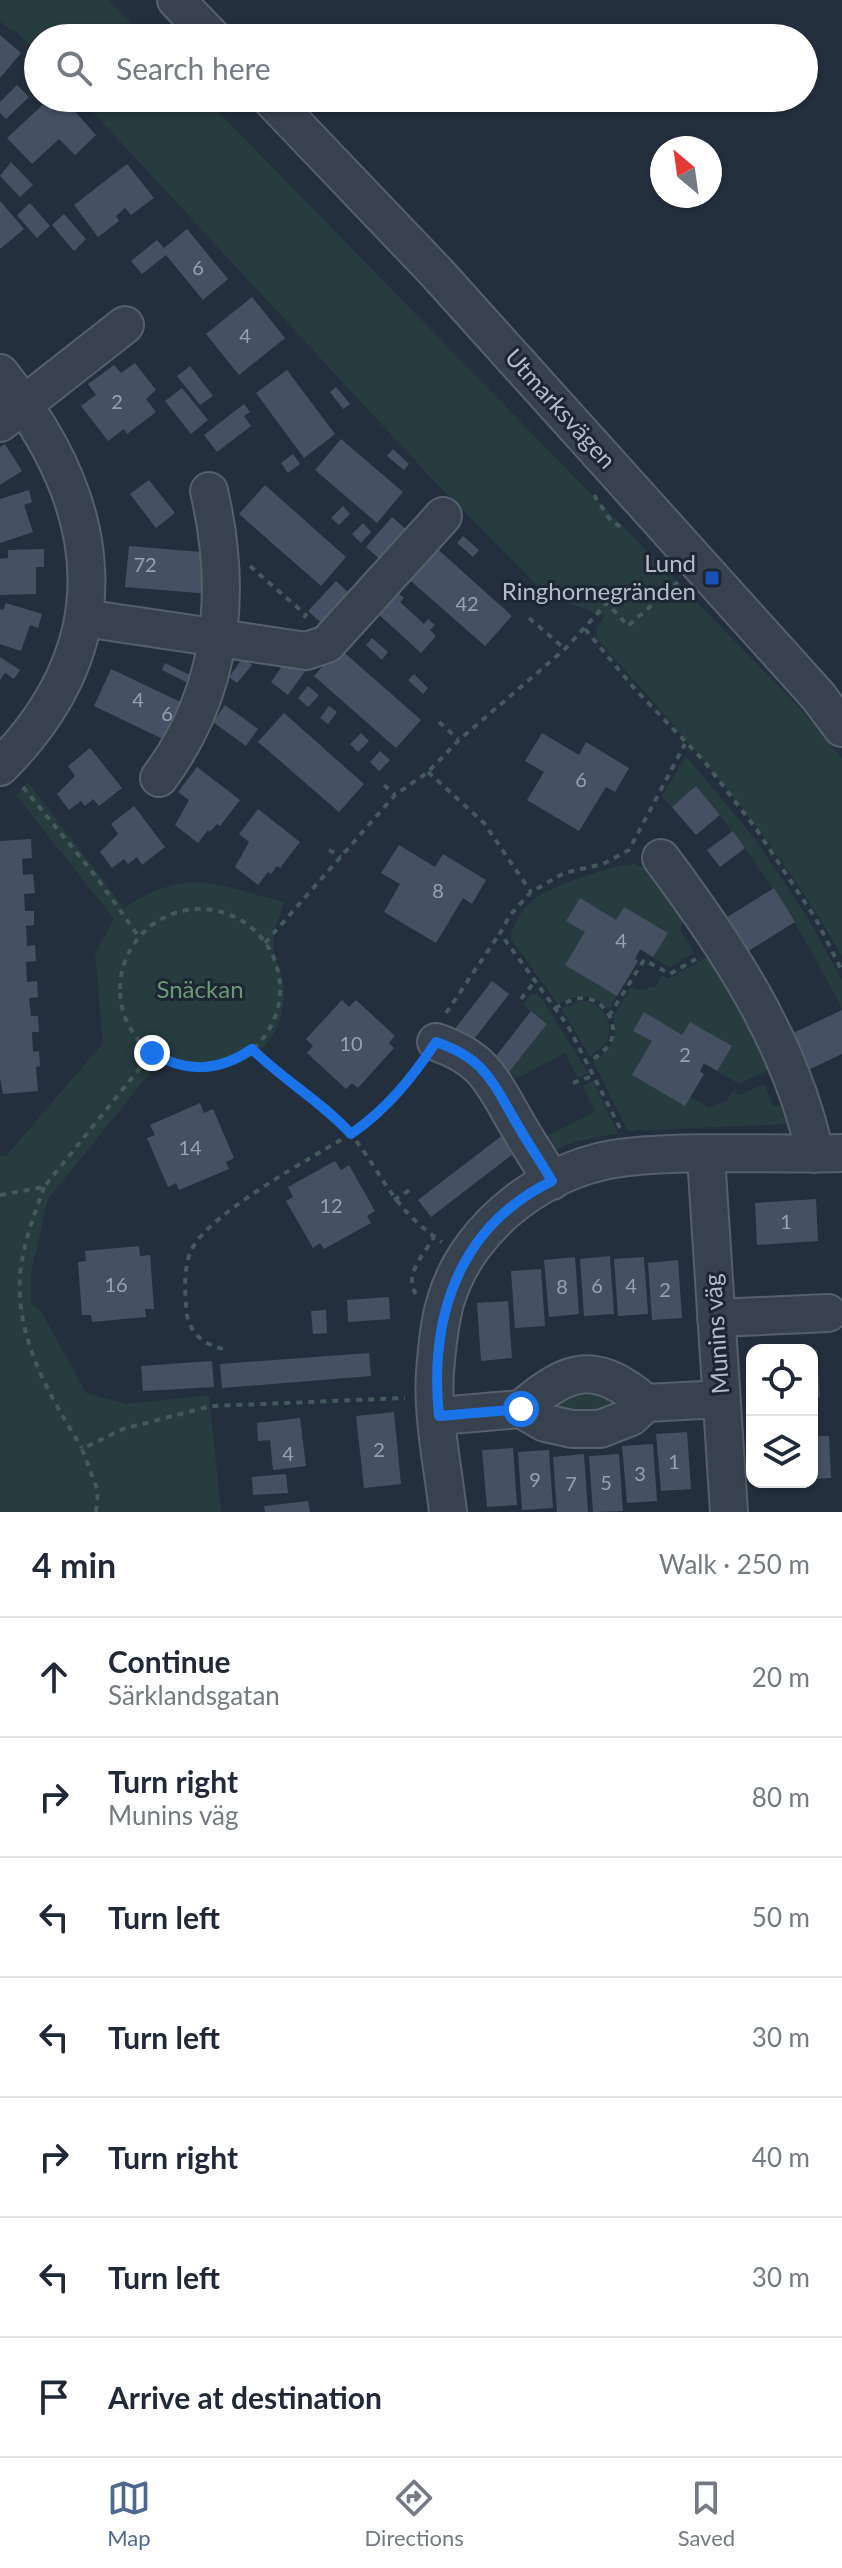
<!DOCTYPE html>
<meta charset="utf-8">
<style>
:root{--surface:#fff;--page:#f2f2f3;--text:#1f2937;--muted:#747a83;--line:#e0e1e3;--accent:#4f688e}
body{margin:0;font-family:Lato,sans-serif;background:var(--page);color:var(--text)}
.controls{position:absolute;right:24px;bottom:24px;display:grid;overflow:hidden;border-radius:16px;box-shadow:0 2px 6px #0004}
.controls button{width:72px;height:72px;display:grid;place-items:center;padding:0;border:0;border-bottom:2px solid var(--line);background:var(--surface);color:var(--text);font:40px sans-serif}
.compass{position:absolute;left:650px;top:136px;width:72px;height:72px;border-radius:50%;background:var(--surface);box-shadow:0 2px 6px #0004;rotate:331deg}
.stop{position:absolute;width:24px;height:24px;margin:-18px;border:6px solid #1a73e8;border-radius:50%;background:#fff}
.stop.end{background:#1a73e8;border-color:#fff;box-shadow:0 2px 8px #0008}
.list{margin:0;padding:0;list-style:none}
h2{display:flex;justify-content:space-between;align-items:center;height:104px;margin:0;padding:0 32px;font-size:34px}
h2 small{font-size:26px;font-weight:400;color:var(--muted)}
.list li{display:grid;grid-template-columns:52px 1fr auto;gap:24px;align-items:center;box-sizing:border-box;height:120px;padding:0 32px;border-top:2px solid var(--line)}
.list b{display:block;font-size:30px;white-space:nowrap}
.list p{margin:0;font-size:26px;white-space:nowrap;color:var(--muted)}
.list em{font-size:26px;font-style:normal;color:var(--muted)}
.icon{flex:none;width:44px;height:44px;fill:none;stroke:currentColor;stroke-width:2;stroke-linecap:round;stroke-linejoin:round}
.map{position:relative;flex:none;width:842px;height:1512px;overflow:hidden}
.search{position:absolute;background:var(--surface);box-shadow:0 2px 6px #0004;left:24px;right:24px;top:24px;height:88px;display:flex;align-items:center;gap:20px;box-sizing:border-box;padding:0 28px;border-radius:44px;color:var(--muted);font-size:30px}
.sheet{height:944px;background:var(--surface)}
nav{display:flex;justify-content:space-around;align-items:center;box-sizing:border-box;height:112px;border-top:2px solid var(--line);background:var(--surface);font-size:22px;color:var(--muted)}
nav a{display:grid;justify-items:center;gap:4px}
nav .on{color:var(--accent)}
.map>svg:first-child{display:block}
.green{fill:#263c3f}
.building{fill:#455162}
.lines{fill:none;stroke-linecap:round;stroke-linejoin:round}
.minor-casing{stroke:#565f6c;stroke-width:40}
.path{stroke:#44595c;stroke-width:4;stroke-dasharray:6 6;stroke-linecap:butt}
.minor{stroke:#38414e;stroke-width:36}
.route{stroke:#1a73e8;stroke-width:10}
.transit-dot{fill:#1a4fb4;stroke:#1d2633;stroke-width:3}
.labels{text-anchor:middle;stroke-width:6;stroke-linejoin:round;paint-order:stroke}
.number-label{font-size:20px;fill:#98a1af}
.street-label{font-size:24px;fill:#b4bcc9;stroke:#1d2633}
.poi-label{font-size:24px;fill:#b4bcc9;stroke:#1d2633;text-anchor:end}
.park-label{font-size:24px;fill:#6b9a76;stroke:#1d2633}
</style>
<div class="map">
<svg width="842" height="1512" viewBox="0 0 842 1512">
<rect width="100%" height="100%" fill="#242f3e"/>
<path class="green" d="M0 0H108L146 38H38V54L19 34 0 22Z
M80 98H205L798 706 842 758V956C775 838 688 740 598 640L596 630 605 616 548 596 433 480Z
M686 756 755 839 807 917 842 980V1009C802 929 754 854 696 787L672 807 662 796Z
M28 782 124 908C189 866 215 885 284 902 280 915 273 931 273 944 272 957 285 975 284 992 283 1063 216 1085 158 1063L48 1199 31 1273V1304L41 1311 86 1393 127 1404 209 1395 221 1512H0V1156H6L103 1043 95 954 114 919 16 795Z
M636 864 647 870 684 918 680 930 694 953 670 967 640 950 635 959 638 961 609 1009C594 993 577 993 558 1004L510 938C513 924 522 909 533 900 549 887 616 863 636 864Z
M705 958H711L770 1069 739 1084 704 1064 700 1071 704 1074 691 1097 709 1108 726 1101 733 1091 739 1095 764 1084 773 1107 784 1104 790 1124 628 1131 593 1061C611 1052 619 1037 613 1017L631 987 637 990 655 987 662 975 668 979Z
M531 994H537L545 1003 588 1073 578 1078 565 1053 516 1079 509 1072 547 1024 523 1005Z
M583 1001C605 1005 613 1021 607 1042L590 1057 561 1008Z
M593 1081 618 1133 574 1142 547 1154 545 1137 595 1112 583 1086Z
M595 1383 617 1404 587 1413 551 1410 552 1393Z"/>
<path class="building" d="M0 35 21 53 0 78Z
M17 85 29 97 6 119 0 113V102Z
M50 98H63L96 135 75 155 59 139 32 164 7 138Z
M11 162 33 185 20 197 0 176Z
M127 164 154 198 131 215 125 208 116 216 119 221 98 237 74 205Z
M0 201 24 229 0 249Z
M30 203 50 226 37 238 17 215Z
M64 214 86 239 74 251 52 225Z
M187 229 228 279 203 300 166 255 142 274 131 261 157 240 164 248Z
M252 297 285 338 239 375 206 334Z
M135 363 156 390 146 399 156 412 127 434 124 429 108 441 81 406 96 395 88 384 114 365 121 373Z
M190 366 213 396 200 405 177 376Z
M287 370 335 434 304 458 256 393Z
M336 387 350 404 343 409 330 392Z
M182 388 208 420 191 434 165 401Z
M244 404 250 412 244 416 251 426 217 452 204 435Z
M341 439 403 492 377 523 315 470Z
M5 444 22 471 0 485V447Z
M393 449 409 464 404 470 387 456Z
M293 454 300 464 288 473 281 463Z
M149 480 175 513 156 528 130 494Z
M265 485 346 557 321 586 239 514Z
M29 490 32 502 24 505 33 532 0 543V499Z
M343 506 350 514 339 525 331 518Z
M392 517 409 532 383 562 366 547Z
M363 523 371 532 361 543 352 534Z
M463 536 479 550 473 557 457 543Z
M432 544 512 616 485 646 404 575Z
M129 546 213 553 210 594 125 587Z
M44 549V567H36V594L0 595V559L8 558V550Z
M336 581 353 597 326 627 308 611Z
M394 590 404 598 400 602 424 624 428 619 435 625 430 630 436 636 421 653 375 611Z
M6 603 42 614 38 628 30 625 21 651 0 644V609L3 610Z
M372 638 388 652 382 660 366 645Z
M339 648 421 720 396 748 314 676Z
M0 657 20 670 14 679 5 673 0 680Z
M243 658 252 665 237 683 229 677Z
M285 662 305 666 306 670 288 695 271 682Z
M165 663 194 677 190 684 162 670Z
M111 669 187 705 169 742 94 706Z
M414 674 428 688 423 694 408 680Z
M308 686 319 695 308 707 298 698Z
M225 705 258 729 246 746 213 722Z
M329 706 337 712 328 724 320 718Z
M284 713 364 784 339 812 258 742Z
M361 733 369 741 358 752 350 744Z
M542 733 579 755 586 742 629 768 615 792 606 787 579 831 527 800 544 772 525 761Z
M90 748 122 788 99 806 93 799 85 806 81 801 69 810 57 794 75 776 68 766Z
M380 751 390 760 379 771 370 762Z
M197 767 240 800 220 826 217 824 210 832 208 830 198 843 175 825 189 800 178 792Z
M696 786 720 815 696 835 672 807Z
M134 806 165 847 142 865 137 857 128 864 124 859 112 868 100 852 118 834 111 824Z
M258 809 300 842 280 868 277 866 271 874 268 872 258 885 235 867 249 842 239 834Z
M733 831 745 848 720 867 707 850Z
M31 839 32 858 22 859 23 875 33 874 35 893 24 894 25 911H34V925L26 926 27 946 35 945 36 961 26 962 27 982 37 981 38 997 29 998 31 1016H38L39 1032H32L33 1052 39 1051 40 1066 36 1067 38 1091 3 1094 0 1078V841Z
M399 845 435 867 443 854 486 880 472 904 463 898 436 943 384 912 400 884 381 873Z
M774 888 795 922 742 955 721 921Z
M580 898 616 920 624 907 668 933 653 957 640 949 635 959 638 961 617 996 565 965 585 932 566 921Z
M492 981 509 994 471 1043 454 1030Z
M342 1000 349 1007 356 1000 395 1036 389 1043 394 1048 358 1088 352 1083 346 1089 307 1053 313 1046 306 1039Z
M842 1010V1054L804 1072 787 1036Z
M531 1011 547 1024 509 1072 493 1060Z
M644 1012 682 1035 690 1022 732 1046 717 1071 704 1063 700 1071 704 1074 685 1106 632 1075 652 1041 633 1031Z
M200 1103 204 1113 213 1109 234 1158 226 1162 229 1169 179 1190 176 1183 168 1187 147 1138 155 1135 150 1125Z
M504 1134 517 1151 431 1217 418 1200Z
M335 1161 341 1170 349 1165 375 1211 367 1216 371 1223 324 1249 320 1243 313 1248 286 1201 293 1197 288 1187Z
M816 1199 818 1241 757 1245 755 1203Z
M139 1246 140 1256 150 1255 154 1309H145L146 1317 92 1322 91 1315H82L78 1262 86 1261 85 1251Z
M610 1256 614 1314 584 1316 580 1259Z
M575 1257 579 1314 549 1317 544 1260Z
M644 1257 648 1314 618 1316 614 1259Z
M678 1260 682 1318 652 1320 648 1263Z
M541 1269 545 1326 515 1328 511 1271Z
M389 1297 390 1319 348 1322 347 1300Z
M508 1301 512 1358 481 1361 477 1303Z
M326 1310 327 1333 313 1334 311 1311Z
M812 1350H817L820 1397H812Z
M369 1353 371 1376 222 1388 220 1364Z
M212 1361 214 1387 143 1391 141 1366Z
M394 1412 401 1484 364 1488 356 1416Z
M300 1418 306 1466 273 1470 270 1440 258 1441 257 1423Z
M687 1432 691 1489 661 1491 656 1434Z
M812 1436H829L831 1478 812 1479Z
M653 1444 657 1501 627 1503 622 1446Z
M513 1448 517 1505 487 1507 482 1450Z
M549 1450 553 1508 522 1510 518 1452Z
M584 1454 588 1512H557L553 1457Z
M619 1454 623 1511 593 1512 589 1456Z
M286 1474 288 1493 253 1495 252 1477Z
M308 1501 310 1512H265L264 1506Z"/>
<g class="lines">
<defs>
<path id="minor" d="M176 0 213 38
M270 98 437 273 818 696 842 728
M0 373C105 504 125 641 0 767
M0 423 125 325
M84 618 306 651 327 644 443 516
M159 778C223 692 233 594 209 491
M661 858C727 946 792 1044 815 1154
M436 1042C482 1058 490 1077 513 1117 525 1139 539 1159 552 1181
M706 1156 729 1512
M716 1318 828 1313
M521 1409C569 1368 595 1360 646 1403
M439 1416 521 1409 545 1423 572 1429H600L631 1417 646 1403 721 1399
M448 1512C443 1467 432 1417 435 1372 437 1349 439 1322 446 1300 469 1223 550 1164 628 1157 699 1150 771 1155 842 1153"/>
</defs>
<use href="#minor" class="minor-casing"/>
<path class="path" d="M594 495 611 521 625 529
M250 566 306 615 300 622
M529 618 565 649
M585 629 634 688 704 761 757 830 816 919 842 971
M439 722 458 739
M428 772 484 823 531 892
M384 785 395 795
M23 787 94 874 139 937
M329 850 341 857
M120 989a80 80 0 1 1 160 0a80 80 0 1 1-160 0Z
M265 943 395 795 428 772 459 740 565 649 607 603 628 626 678 582
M521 999 535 981
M555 1008C564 1004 575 997 585 998 607 1001 621 1028 608 1046 603 1053 595 1058 588 1062
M446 1013 500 933
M609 1016 644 960 670 974 696 959
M421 1064 375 1117 351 1134C386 1179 391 1207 442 1242
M573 1083 595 1075
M620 1128 568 1026 500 933 510 915 531 892 564 873 603 864 629 850 685 744
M44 1187C34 1216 22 1246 20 1277 16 1339 50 1397 82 1448
M0 1195 44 1187 152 1053
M394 1200 413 1188
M416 1294C403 1276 424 1254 434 1237
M223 1349C201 1344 187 1330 186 1307 185 1288 183 1265 193 1247 212 1212 314 1156 351 1134 321 1101 283 1080 252 1049
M96 1512 98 1491 82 1449 123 1429 211 1406 405 1398"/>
<use href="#minor" class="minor"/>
</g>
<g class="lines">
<path class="route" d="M152 1053C187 1073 218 1072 252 1049 283 1080 321 1101 351 1134 387 1109 412 1078 436 1042 482 1058 490 1077 513 1117 525 1139 539 1159 552 1181 458 1227 429 1318 439 1416L521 1409"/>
</g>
<rect class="transit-dot" x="704" y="570" width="16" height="16" rx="4"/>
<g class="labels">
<g class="number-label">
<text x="198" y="275">6</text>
<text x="245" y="343">4</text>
<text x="117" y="409">2</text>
<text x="145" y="572">72</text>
<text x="467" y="611">42</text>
<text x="138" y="707">4</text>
<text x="167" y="721">6</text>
<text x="581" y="787">6</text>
<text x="438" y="898">8</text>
<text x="621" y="948">4</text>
<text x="351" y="1051">10</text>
<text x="685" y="1062">2</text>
<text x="190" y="1155">14</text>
<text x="331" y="1213">12</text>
<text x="786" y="1229">1</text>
<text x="116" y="1292">16</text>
<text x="597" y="1293">6</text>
<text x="631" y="1293">4</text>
<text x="562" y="1294">8</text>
<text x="665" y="1297">2</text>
<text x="379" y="1457">2</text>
<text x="288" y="1461">4</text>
<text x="674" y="1469">1</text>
<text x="640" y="1481">3</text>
<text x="535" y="1487">9</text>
<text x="606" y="1490">5</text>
<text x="571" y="1491">7</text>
</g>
<g class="street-label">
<text transform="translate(560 409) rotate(48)" y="8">Utmarksvägen</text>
<text transform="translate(717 1334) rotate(-94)" y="8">Munins väg</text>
</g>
<g class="poi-label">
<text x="696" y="572">Lund<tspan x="696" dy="28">Ringhornegränden</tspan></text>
</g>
<g class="park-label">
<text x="200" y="998">Snäckan</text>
</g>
</g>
</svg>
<div class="controls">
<button><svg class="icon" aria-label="locate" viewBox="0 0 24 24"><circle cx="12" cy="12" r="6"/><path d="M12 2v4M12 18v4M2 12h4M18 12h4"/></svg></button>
<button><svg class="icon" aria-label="layers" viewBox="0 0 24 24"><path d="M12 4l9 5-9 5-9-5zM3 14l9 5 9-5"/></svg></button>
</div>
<svg class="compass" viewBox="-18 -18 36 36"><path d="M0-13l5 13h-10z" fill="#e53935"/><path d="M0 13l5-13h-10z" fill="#747a83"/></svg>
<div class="stop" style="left:521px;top:1409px"></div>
<div class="stop end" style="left:152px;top:1053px"></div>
<div class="search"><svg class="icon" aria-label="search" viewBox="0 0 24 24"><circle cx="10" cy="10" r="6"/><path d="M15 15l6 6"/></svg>Search here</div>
</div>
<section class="sheet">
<h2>4 min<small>Walk · 250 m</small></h2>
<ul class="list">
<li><svg class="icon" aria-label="ahead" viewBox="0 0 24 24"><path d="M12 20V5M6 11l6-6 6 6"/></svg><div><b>Continue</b><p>Särklandsgatan</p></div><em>20 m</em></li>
<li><svg class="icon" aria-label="right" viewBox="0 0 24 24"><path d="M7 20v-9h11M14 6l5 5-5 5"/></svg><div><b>Turn right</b><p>Munins väg</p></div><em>80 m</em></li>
<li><svg class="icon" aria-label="left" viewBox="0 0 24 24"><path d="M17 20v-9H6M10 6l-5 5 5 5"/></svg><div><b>Turn left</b></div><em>50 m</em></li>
<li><svg class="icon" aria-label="left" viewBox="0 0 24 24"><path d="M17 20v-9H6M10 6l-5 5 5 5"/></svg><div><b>Turn left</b></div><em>30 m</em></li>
<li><svg class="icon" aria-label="right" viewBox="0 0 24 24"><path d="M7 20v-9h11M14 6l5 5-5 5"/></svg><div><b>Turn right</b></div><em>40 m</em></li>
<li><svg class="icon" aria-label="left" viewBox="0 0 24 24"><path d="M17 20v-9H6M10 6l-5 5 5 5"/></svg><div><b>Turn left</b></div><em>30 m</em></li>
<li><svg class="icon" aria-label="arrive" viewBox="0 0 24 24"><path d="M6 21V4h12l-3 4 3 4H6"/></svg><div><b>Arrive at destination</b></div></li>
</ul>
</section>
<nav>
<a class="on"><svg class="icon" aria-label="map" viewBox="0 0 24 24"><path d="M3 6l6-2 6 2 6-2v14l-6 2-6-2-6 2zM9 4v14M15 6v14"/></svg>Map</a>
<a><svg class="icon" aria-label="directions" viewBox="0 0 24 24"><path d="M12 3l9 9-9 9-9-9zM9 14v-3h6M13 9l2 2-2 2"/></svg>Directions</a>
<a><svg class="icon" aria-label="saved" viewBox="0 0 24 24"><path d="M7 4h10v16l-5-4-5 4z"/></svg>Saved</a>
</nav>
